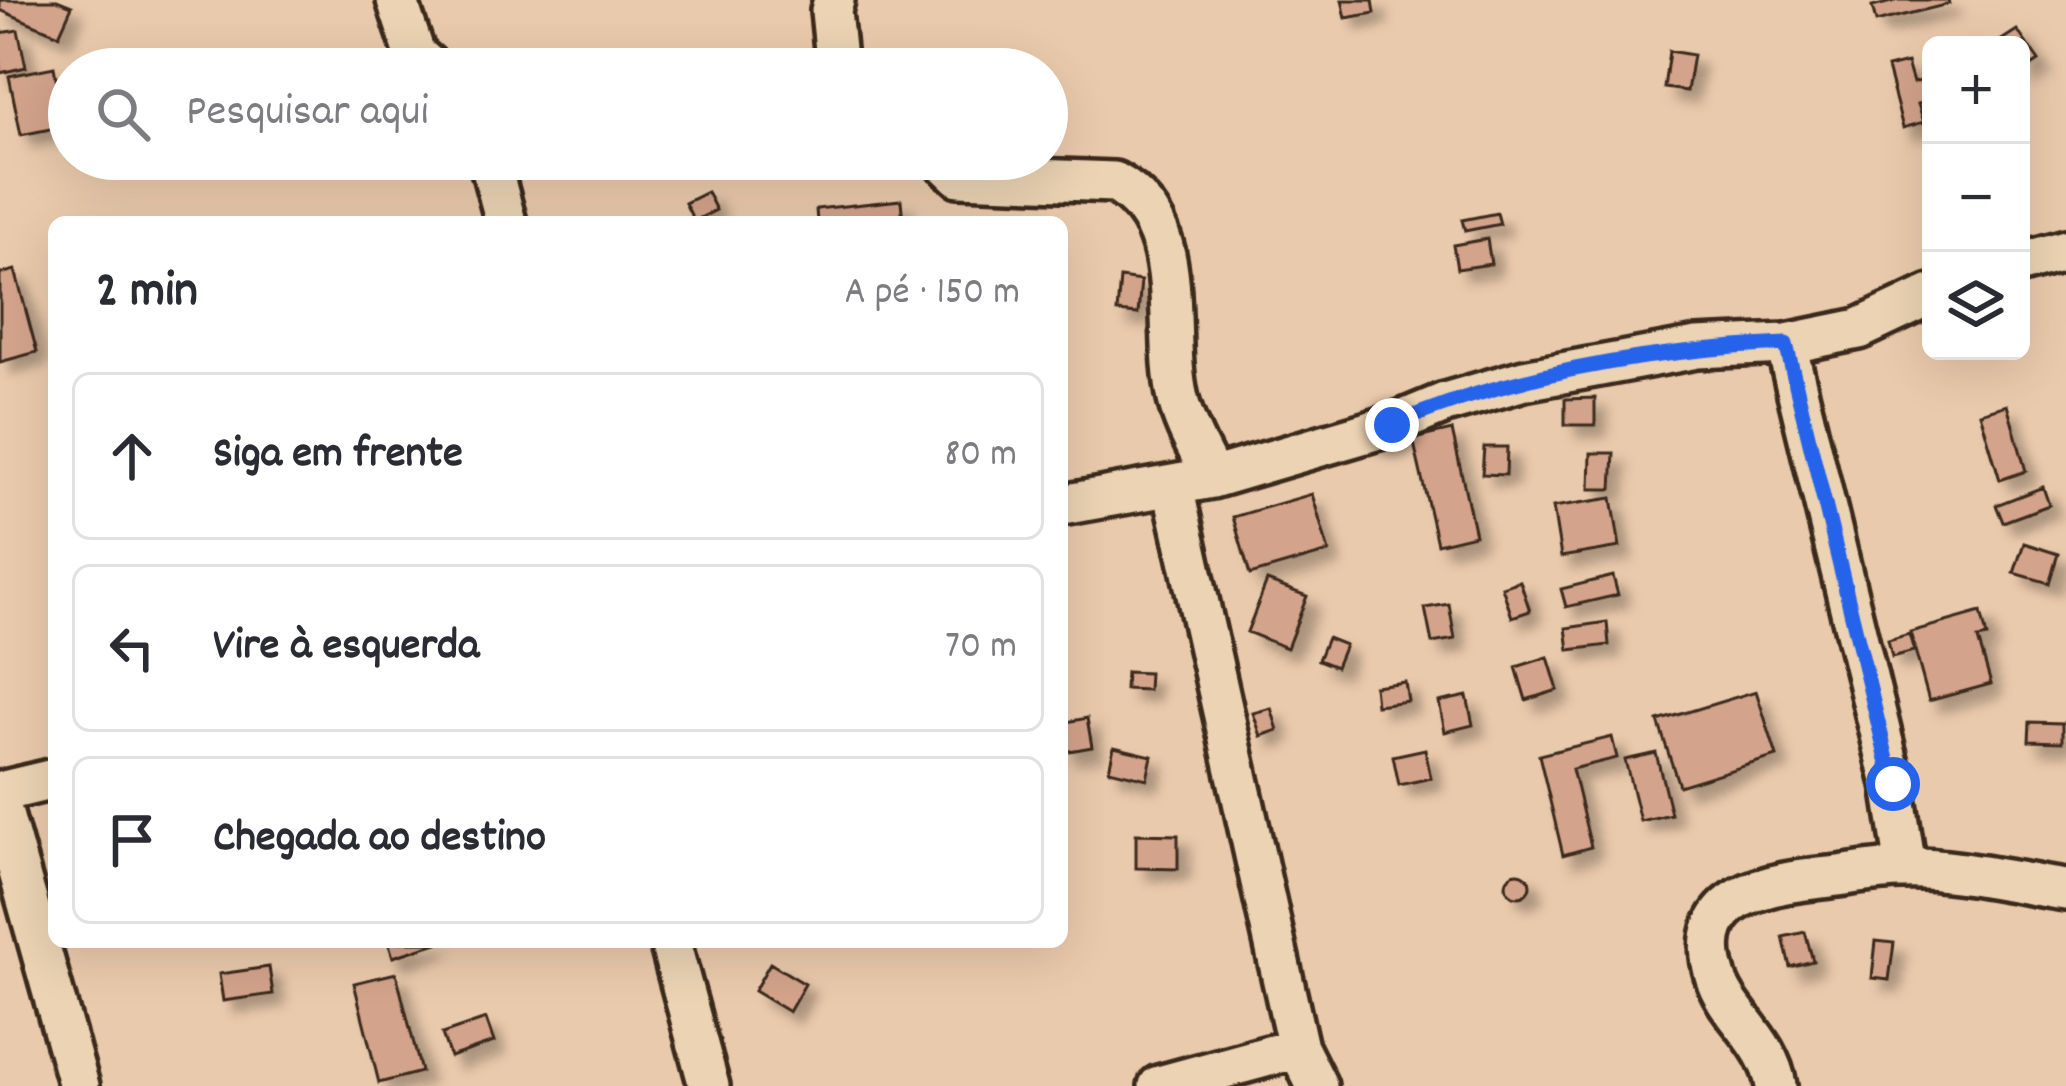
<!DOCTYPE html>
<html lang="pt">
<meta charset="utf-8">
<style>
:root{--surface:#fff;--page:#f7f7f7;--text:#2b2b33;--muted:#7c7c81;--line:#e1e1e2}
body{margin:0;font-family:Dekko,sans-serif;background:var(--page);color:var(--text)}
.controls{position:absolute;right:36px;top:36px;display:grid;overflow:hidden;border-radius:18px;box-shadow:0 12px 48px #0002}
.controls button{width:108px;height:108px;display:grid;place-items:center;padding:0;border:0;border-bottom:3px solid var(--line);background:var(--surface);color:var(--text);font:60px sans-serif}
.stop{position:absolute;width:36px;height:36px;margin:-27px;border:9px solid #2563eb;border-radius:50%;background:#fff}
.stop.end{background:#2563eb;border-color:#fff;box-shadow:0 3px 12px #0008}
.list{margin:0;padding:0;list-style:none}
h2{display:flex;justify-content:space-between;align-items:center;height:156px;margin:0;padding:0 48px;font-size:51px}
h2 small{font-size:39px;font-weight:400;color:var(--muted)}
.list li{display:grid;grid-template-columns:78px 1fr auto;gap:36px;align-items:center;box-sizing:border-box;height:168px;margin:0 24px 24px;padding:0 24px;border:3px solid var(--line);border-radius:18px}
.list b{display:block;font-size:45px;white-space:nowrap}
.list em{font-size:39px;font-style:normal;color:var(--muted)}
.icon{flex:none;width:66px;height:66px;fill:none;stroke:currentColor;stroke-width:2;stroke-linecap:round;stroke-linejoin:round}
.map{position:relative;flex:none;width:2066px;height:1086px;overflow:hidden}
.search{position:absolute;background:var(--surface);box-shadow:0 12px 48px #0002;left:48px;top:48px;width:1020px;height:132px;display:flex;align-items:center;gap:30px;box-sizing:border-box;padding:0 42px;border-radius:66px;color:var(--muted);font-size:45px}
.panel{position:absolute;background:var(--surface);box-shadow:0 12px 48px #0002;left:48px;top:216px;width:1020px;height:732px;border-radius:18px}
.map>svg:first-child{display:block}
.building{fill:#d3a38b;stroke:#3b2a1e;stroke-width:3;filter:url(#shadow)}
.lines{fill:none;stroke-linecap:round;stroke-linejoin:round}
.minor-casing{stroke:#3b2a1e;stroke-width:48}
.minor{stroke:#ebd3b3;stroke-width:39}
.route{stroke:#2563eb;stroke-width:15}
</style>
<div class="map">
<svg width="2066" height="1086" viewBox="0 0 2066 1086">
<defs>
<filter id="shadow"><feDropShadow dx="11" dy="11" stdDeviation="6" flood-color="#0004"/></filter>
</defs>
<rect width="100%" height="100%" fill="#eacaac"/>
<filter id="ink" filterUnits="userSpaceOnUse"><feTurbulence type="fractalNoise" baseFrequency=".00833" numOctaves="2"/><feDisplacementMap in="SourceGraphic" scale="24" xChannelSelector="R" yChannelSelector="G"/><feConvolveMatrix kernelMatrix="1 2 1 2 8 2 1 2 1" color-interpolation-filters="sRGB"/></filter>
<g filter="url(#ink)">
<path class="building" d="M0 0H57L72 6 59 35 0 10Z
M1342 0H1373L1375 13 1346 18Z
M1899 0H1948L1949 4 1876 22 1872 7Z
M18 30 26 67 0 73V33Z
M2017 30 2039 61 2021 73V45H2002L2000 41Z
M1669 51 1693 55 1687 91 1664 88Z
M1907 63 1913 83 1920 81 1926 102 1918 104 1924 122 1903 128 1887 68Z
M54 67 65 126 21 135 9 76Z
M707 192 716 210 694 221 685 203Z
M901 200 903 222H817L816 209Z
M1497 213 1500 224 1465 231 1462 220Z
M1487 239 1491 264 1457 269 1453 245Z
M15 270 37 352 0 362V274Z
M1120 278 1141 281 1138 314 1117 312Z
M1595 398V425H1565V399Z
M2007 405 2026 471 2000 480 1980 413Z
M1452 430 1475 535 1437 544 1413 439Z
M1484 447H1507L1506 475 1482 474Z
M1591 453H1614L1612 489H1590Z
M2043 487 2049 505 2003 522 1996 505Z
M1312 494 1329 552 1250 575 1233 517Z
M1612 498 1620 547 1561 557 1553 507Z
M2024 543 2058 554 2049 583 2014 573Z
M1613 576 1618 595 1566 607 1561 589Z
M1267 581 1307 596 1287 648 1247 632Z
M1520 581 1530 611 1512 617 1502 587Z
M1449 604 1455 639 1432 643 1425 608Z
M1981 612 1987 637 1978 639 1991 684 1929 701 1910 632Z
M1607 622 1609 645 1569 650 1566 628Z
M1909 634 1914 651 1892 657 1888 640Z
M1327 638 1345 645 1336 667 1318 660Z
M1548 657 1558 690 1526 700 1516 667Z
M1126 672 1149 673 1148 690 1125 689Z
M1405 682 1408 701 1376 705 1374 686Z
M1756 691 1777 756 1679 786 1658 721Z
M1467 696 1473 725 1445 732 1439 702Z
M1271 708 1278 730 1261 736 1253 713Z
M1087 718 1092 747 1064 752 1062 723Z
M2030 722 2062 723V742L2029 741Z
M1612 737 1617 758 1572 769 1591 847 1563 855 1539 755Z
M1114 747 1152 756 1147 779 1109 770Z
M1425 749 1431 778 1399 785 1393 756Z
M1656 753 1671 814 1640 821 1625 760Z
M1136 834 1178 835V869L1136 868Z
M1506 885a12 12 0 1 1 24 0a12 12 0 1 1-24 0Z
M1805 932 1813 961 1790 967 1783 937Z
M1876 941 1894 943 1889 980 1872 978Z
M388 942H436L437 943 393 957Z
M770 963 805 984 789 1012 754 991Z
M269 967 273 994 223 1001 219 974Z
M396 973 421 1072 379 1083 354 983Z
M486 1019 494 1042 450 1057 442 1034Z"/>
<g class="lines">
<defs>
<path id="minor" d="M397 0 415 54 432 69
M834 0 831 11 837 69
M489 159 506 222
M941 159 959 176 1114 182C1192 224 1161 328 1178 399 1184 426 1201 453 1212 478
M2021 263 2066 250
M1786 344 1893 784 1906 868
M1173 487 1298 1048 1317 1086
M1062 505 1212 478 1392 425 1445 403 1524 380 1697 348 1786 344 1859 329 1931 295
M0 792 54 779
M0 804 79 1086
M670 942 709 1086
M1159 1086 1298 1048
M1776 1086C1769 1040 1725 1013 1715 975 1690 893 1771 883 1830 877 1854 874 1879 869 1903 869 1951 867 2017 883 2066 890"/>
</defs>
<use href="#minor" class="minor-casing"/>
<use href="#minor" class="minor"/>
</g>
</g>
<g class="lines" filter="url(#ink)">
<path class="route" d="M1392 425C1516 372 1652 350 1786 344L1893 784"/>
</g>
</svg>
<div class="controls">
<button>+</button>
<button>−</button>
<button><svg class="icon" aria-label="layers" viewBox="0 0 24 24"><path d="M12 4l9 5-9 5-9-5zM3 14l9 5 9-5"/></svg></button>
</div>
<div class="stop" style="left:1893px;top:784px"></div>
<div class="stop end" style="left:1392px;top:425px"></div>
<div class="search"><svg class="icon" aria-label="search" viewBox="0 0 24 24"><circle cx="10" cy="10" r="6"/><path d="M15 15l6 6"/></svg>Pesquisar aqui</div>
<section class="panel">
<h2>2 min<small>A pé · 150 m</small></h2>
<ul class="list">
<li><svg class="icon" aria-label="ahead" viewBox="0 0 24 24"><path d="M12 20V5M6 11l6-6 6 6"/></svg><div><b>Siga em frente</b></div><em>80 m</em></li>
<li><svg class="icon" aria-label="left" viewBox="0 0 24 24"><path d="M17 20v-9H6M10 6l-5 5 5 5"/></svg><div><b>Vire à esquerda</b></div><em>70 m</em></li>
<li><svg class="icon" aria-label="arrive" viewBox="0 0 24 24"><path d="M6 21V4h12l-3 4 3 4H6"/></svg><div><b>Chegada ao destino</b></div></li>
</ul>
</section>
</div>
